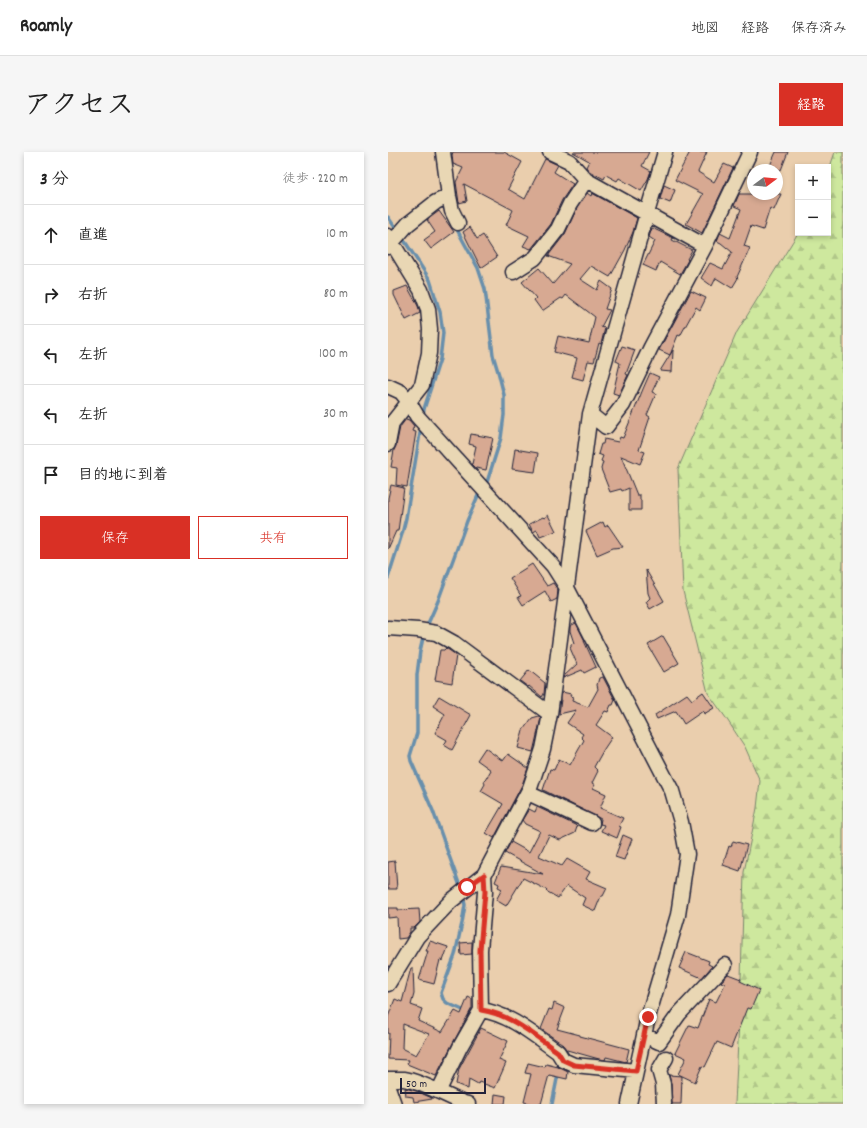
<!DOCTYPE html>
<html lang="ja">
<meta charset="utf-8">
<style>
:root{--surface:#fff;--page:#f6f6f6;--text:#222;--muted:#767676;--line:#e0e0e0;--accent:#d93025}
body{margin:0;font-family:Dekko,"Klee One",sans-serif;background:var(--page);color:var(--text)}
.controls{position:absolute;right:12px;top:12px;display:grid;overflow:hidden;border-radius:0px;box-shadow:0 2px 6px #0003}
.controls button{width:36px;height:36px;display:grid;place-items:center;padding:0;border:0;border-bottom:1px solid var(--line);background:var(--surface);color:var(--text);font:20px sans-serif}
.compass{position:absolute;left:359px;top:12px;width:36px;height:36px;border-radius:50%;background:var(--surface);box-shadow:0 2px 6px #0003;rotate:74deg}
.scale{position:absolute;left:12px;bottom:10px;width:86px;box-sizing:border-box;padding-left:4px;border:2px solid #22223b;border-top:0;font-size:11px;line-height:14px;white-space:nowrap;color:#22223b;-webkit-text-stroke:3px #e9d7b4;paint-order:stroke}
.stop{position:absolute;width:12px;height:12px;margin:-9px;border:3px solid #d93025;border-radius:50%;background:#fff}
.stop.end{background:#d93025;border-color:#fff;box-shadow:0 1px 4px #0008}
.list{margin:0;padding:0;list-style:none}
h2{display:flex;justify-content:space-between;align-items:center;height:52px;margin:0;padding:0 16px;font-size:17px}
h2 small{font-size:13px;font-weight:400;color:var(--muted)}
.list li{display:grid;grid-template-columns:26px 1fr auto;gap:12px;align-items:center;box-sizing:border-box;height:60px;padding:0 16px;border-top:1px solid var(--line)}
.list b{display:block;font-size:15px;white-space:nowrap}
.list em{font-size:13px;font-style:normal;color:var(--muted)}
.actions{display:flex;gap:8px;padding:12px 16px}
.actions a{flex:1;padding:9px 0;border:1px solid var(--accent);border-radius:0px;text-align:center;font-size:14px;color:var(--accent)}
.actions .main{background:var(--accent);color:#fff}
.icon{flex:none;width:22px;height:22px;fill:none;stroke:currentColor;stroke-width:2;stroke-linecap:round;stroke-linejoin:round}
.map{position:relative;flex:none;width:455px;height:952px;overflow:hidden;border-radius:0px}
header{display:flex;align-items:center;gap:24px;box-sizing:border-box;height:56px;padding:0 20px;background:var(--surface);border-bottom:1px solid var(--line)}
header strong{font-size:19px}
nav{display:flex;gap:22px;margin-inline-start:auto;font-size:14px}
.intro{display:flex;align-items:center;justify-content:space-between;box-sizing:border-box;height:96px;padding:0 24px}
h1{margin:0;font-size:28px}
.button{padding:10px 18px;border-radius:0px;background:var(--accent);color:#fff;font-size:14px;font-weight:700}
main{display:flex;gap:24px;padding:0 24px}
aside{flex:1;background:var(--surface);border-radius:0px;box-shadow:0 2px 6px #0003}
.map>svg:first-child{display:block}
.forest{fill:url(#forest-firs);stroke:#78856c}
.lines{fill:none;stroke-linecap:round;stroke-linejoin:round}
.stream{stroke:#678fac;stroke-width:3.5}
.building{fill:#d7a992;stroke:#22223b;fill-rule:evenodd}
.street-casing{stroke:#22223b;stroke-width:17}
.street{stroke:#e9d7b4;stroke-width:14}
.route{stroke:#d93025;stroke-width:5}
</style>
<header>
<strong>Roamly</strong>
<nav><a>地図</a><a>経路</a><a>保存済み</a></nav>
</header>
<div class="intro"><h1>アクセス</h1><a class="button">経路</a></div>
<main>
<aside>
<h2>3 分<small>徒歩 · 220 m</small></h2>
<ul class="list">
<li><svg class="icon" aria-label="ahead" viewBox="0 0 24 24"><path d="M12 20V5M6 11l6-6 6 6"/></svg><div><b>直進</b></div><em>10 m</em></li>
<li><svg class="icon" aria-label="right" viewBox="0 0 24 24"><path d="M7 20v-9h11M14 6l5 5-5 5"/></svg><div><b>右折</b></div><em>80 m</em></li>
<li><svg class="icon" aria-label="left" viewBox="0 0 24 24"><path d="M17 20v-9H6M10 6l-5 5 5 5"/></svg><div><b>左折</b></div><em>100 m</em></li>
<li><svg class="icon" aria-label="left" viewBox="0 0 24 24"><path d="M17 20v-9H6M10 6l-5 5 5 5"/></svg><div><b>左折</b></div><em>30 m</em></li>
<li><svg class="icon" aria-label="arrive" viewBox="0 0 24 24"><path d="M6 21V4h12l-3 4 3 4H6"/></svg><div><b>目的地に到着</b></div></li>
</ul>
<div class="actions"><a class="main">保存</a><a>共有</a></div>
</aside>
<div class="map">
<svg width="455" height="952" viewBox="0 0 455 952">
<defs>
<pattern id="forest-firs" width="22" height="20" patternUnits="userSpaceOnUse"><rect width="22" height="20" fill="#cee89e"/><path d="M5 1l3.5 6h-7zM16 11l3.5 6h-7z" fill="#b1c789"/></pattern>
</defs>
<rect width="100%" height="100%" fill="#eacead"/>
<filter id="ink" filterUnits="userSpaceOnUse"><feTurbulence type="fractalNoise" baseFrequency=".025" numOctaves="2"/><feDisplacementMap in="SourceGraphic" scale="8" xChannelSelector="R" yChannelSelector="G"/><feConvolveMatrix kernelMatrix="1 2 1 2 8 2 1 2 1" color-interpolation-filters="sRGB"/></filter>
<g filter="url(#ink)">
<path class="forest" d="M447 0H455V952H347L353 827 356 720 369 656 372 629 357 595 338 566 320 541 295 439 290 317 349 180 410 81H440V21Z"/>
<g class="lines">
<path class="stream" d="M0 65 10 80
M67 74 90 116 97 137 105 203 111 223 116 243V263L113 286 99 330 96 334
M14 85 42 128 52 160 55 181 52 207 36 257 35 265
M0 426 14 382 18 366 33 275
M38 476 50 449 79 369 92 339
M36 482 32 499 29 523V581L22 604 23 609 45 659 73 737
M75 744 77 753 74 771 67 803 53 841 55 847 59 851 86 863
M164 952 172 912 171 910"/>
</g>
<path class="building" d="M65 0H116L134 10 120 37 137 47 157 7 170 13 166 20 185 32 174 48 163 72 143 97 135 94 141 84 118 73 125 58 76 32 79 49 71 51 68 30 75 16 65 12 64 3Z
M185 0H261L254 14 263 19 260 27 253 39 231 26 229 29 218 23 216 27 201 19 198 15 201 9Z
M302 0H319L310 20 326 30 336 12 345 16 314 81 298 72 315 42 287 28Z
M388 0H400L393 18H380Z
M276 33 287 38 282 51 272 47Z
M199 41 203 44 204 41 249 66 245 80 237 98 222 125 203 114 192 127 209 138 213 129 224 137 217 157 222 158 213 175 217 176 213 192 211 191 206 210 200 209 195 228 184 225 189 206 166 200 170 184 201 191 207 165 178 143 175 147 173 146 154 159 146 148 148 146 134 130 151 116 165 132 182 112 160 104 177 82 189 56Z
M351 42H393L386 58 382 56 375 78 363 74 356 94 362 96 349 125 350 126 344 136 328 126 324 134 313 126 322 111 335 117 344 100 333 91 329 89 332 81 342 86 353 57 346 54Z
M51 59 66 80 43 97 36 88 47 80 39 68Z
M82 75 89 87 95 83 109 105 93 116 75 80Z
M264 76 285 86 284 88 304 98 299 107 300 108 292 122 272 110 268 119 255 113 267 89 261 85Z
M19 134 30 154 32 161 18 168 6 143V139Z
M303 139 318 146 312 158 308 155 292 184 290 183 282 203 271 198Z
M234 194 247 198 238 222 240 223 231 243 225 241 232 211 228 209Z
M285 198 284 220 272 219Z
M262 221 271 225 264 240 268 242 259 263 262 265 251 298 257 300 252 312 233 304 249 343H252V348H253V358H241V336L234 339 233 337 222 340 213 317 215 310 213 309 215 304 210 302 213 292H215L216 287 230 290 232 285 235 286 255 237Z
M18 267 21 268 26 274 24 279 28 280 19 335 8 333 9 316 3 315 6 298 8 294 12 275Z
M83 282 105 286 98 318 88 316 84 312 88 294 81 292Z
M127 297 150 301 147 320 124 317Z
M3 333 16 336 10 379H8L0 397V346Z
M160 363 168 379 152 385 149 378 145 380 141 372 155 365 156 366Z
M215 370 217 375 220 373 235 395 225 396 209 403 198 379Z
M144 412 159 434 165 431 170 438 169 447 163 450 157 439 135 453 130 445 133 444 122 426Z
M258 418 276 449 262 457 258 450 262 446 260 441Z
M188 471 197 489H196L208 515 196 521 194 518 175 526 176 524 189 512 182 496 183 495V492L186 491 182 479V474Z
M275 484 291 511 276 520 260 493Z
M58 496 68 503 64 531 47 528 52 498H56Z
M141 518 157 531 156 542 154 545 141 534 140 535 132 529Z
M215 525 227 548 225 553H223L220 560 217 559 208 573 224 585 216 597 206 615 210 619 204 631 207 633 205 636 218 642 212 656 235 666 231 674 233 675 229 686 213 679 216 673 212 672 213 667 155 638 162 617 166 618 171 607 182 613 196 588 193 585 195 582 179 571 188 558 171 562 174 540 183 542 182 544 185 545 184 549 200 555 210 537 209 533 211 526Z
M315 540 326 556 316 562 315 559 296 572 288 559 269 567 267 563 299 542 304 548Z
M51 544 83 563 64 598 56 593 59 588 47 581 57 562 45 554Z
M151 564 153 566 145 600 130 596 135 578 144 566Z
M97 596 115 609 120 602 140 616 134 633 106 686 98 681 115 652 93 639 97 632 96 630 103 618 89 608Z
M149 655 187 673 189 675 187 681 172 688 161 683 151 704 174 714 179 707 202 720 198 727 219 736 215 744H213L207 759 194 753 197 746 179 734 170 746 158 739 159 738 135 726 118 754 108 748 114 737 110 735 111 732 107 730 113 715 155 722 117 701 123 690 141 700 152 679 137 672 134 668 141 657 147 660Z
M235 683 244 687 236 708 227 705Z
M345 689 359 693 352 719 335 713 341 694 343 695Z
M7 709 9 737H0V710Z
M0 756H10V758L31 757 32 770 26 776H22V780L18 786 10 787 9 765 0 766Z
M42 789 60 795 55 809 52 808 46 832 31 828 40 799H38Z
M84 790V802L73 803 72 791Z
M298 800 321 809 320 812 324 814 314 826 291 816Z
M23 816H25L26 842 23 853 34 857 30 869 54 880 67 859 73 862 80 845 84 847V856L65 891 48 924 19 912 21 908 0 907 1 881H0V865L7 847 14 850ZM15 872 41 882 28 903 14 896Z
M340 822 353 827 352 829 371 838 363 857 359 856 343 896 329 890 317 915 314 914 307 930 290 922 298 906 287 901 301 873 310 876 321 847 328 850 337 832 333 830Z
M166 851 177 856 169 877 192 883V884L241 897 238 910 218 905 217 908 211 907 179 898 174 892V891L170 889 153 877 161 857 164 858Z
M93 876 120 889 111 908 118 911 107 936 91 930 90 932 81 927 80 937 68 932 71 917Z
M140 911 157 915 158 912 170 915 180 920 179 927 161 923 153 952H144L136 950 143 922 137 921Z
M281 923 294 924 293 952H284L283 932Z
M17 936 28 939 44 946V947L26 950 25 945 18 944Z
M107 942 118 944 117 952H106Z"/>
<g class="lines">
<defs>
<path id="street" d="M55 0 61 44 64 59 70 71
M162 0 181 9 198 28 317 94 263 195 235 253 218 275 202 262
M0 84 33 138 40 157 42 177 41 201 34 233 4 271 0 292
M317 94 362 0
M0 95 20 72 48 50 61 44
M125 120 147 106 159 91 170 77 182 52 198 28
M0 234 13 240 21 250 29 264 165 414 179 436 284 639 293 670 299 702 290 763 260 865 241 952
M0 476 30 478 48 481 66 491 162 562
M140 641 204 671
M96 723 97 740 92 798 93 858C122 862 147 884 170 900L175 908 186 913 248 919
M0 832 29 785 63 749 96 723 142 636 155 597 162 562 202 262 259 61 277 0
M256 883 271 890 291 862 337 813
M0 927C5 927 11 927 16 927 35 930 58 944 76 951L80 952
M53 934 72 895 93 858
M0 935 6 952
M276 952 275 932 271 918 278 906"/>
</defs>
<use href="#street" class="street-casing"/>
<use href="#street" class="street"/>
</g>
</g>
<g class="lines" filter="url(#ink)">
<path class="route" d="M79 735 96 723 97 740 92 798 93 858C122 862 147 884 170 900L175 908 186 913 248 919 260 865"/>
</g>
</svg>
<div class="controls">
<button>+</button>
<button>−</button>
</div>
<svg class="compass" viewBox="-18 -18 36 36"><path d="M0-13l5 13h-10z" fill="#e53935"/><path d="M0 13l5-13h-10z" fill="#767676"/></svg>
<div class="scale">50 m</div>
<div class="stop" style="left:79px;top:735px"></div>
<div class="stop end" style="left:260px;top:865px"></div>
</div>
</main>
